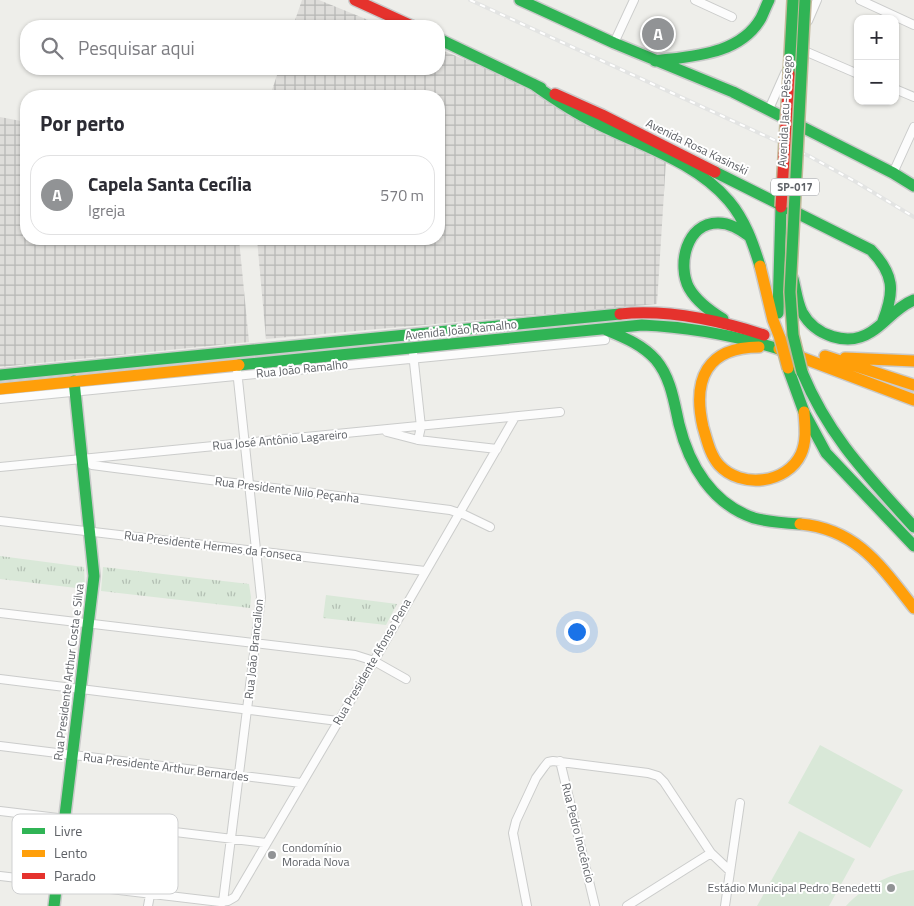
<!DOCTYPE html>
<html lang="pt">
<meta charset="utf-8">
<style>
:root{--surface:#fff;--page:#f7f7f7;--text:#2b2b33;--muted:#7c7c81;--line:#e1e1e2;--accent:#919395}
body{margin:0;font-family:"Titillium Web",sans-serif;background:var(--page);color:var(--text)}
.controls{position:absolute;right:15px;top:15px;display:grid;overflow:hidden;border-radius:10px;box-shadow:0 1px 4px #0004}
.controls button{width:45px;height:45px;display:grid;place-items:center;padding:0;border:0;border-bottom:1px solid var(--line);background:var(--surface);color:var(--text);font:25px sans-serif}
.you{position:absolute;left:576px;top:631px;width:18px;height:18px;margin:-12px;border:4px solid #fff;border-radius:50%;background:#1a73e8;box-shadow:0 0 0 8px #1a73e833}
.badge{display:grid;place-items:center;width:32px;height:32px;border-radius:50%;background:var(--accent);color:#fff;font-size:16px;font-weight:700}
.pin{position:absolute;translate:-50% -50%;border:2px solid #fff;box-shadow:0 1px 5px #0006}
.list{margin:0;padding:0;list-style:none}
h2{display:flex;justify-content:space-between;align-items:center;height:65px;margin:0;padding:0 20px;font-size:21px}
h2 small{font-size:16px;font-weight:400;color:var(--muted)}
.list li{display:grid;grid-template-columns:32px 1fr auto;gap:15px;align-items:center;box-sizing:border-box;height:80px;margin:0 10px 10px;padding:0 10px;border:1px solid var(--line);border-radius:20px}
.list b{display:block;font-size:19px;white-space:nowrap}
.list p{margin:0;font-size:16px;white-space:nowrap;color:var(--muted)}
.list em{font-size:16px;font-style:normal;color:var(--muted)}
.icon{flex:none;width:28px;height:28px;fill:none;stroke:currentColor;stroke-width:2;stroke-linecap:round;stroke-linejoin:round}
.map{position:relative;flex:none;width:914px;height:906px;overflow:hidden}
.search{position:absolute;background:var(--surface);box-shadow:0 1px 4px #0004;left:20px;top:20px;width:425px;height:55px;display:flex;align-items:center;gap:12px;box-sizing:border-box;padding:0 18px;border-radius:20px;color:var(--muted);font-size:19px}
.panel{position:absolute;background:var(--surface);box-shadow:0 1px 4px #0004;left:20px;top:90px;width:425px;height:155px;border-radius:20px}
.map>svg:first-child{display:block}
.industrial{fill:url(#industrial-grid)}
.grass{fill:url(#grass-tufts)}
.garden{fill:#d9e8d8}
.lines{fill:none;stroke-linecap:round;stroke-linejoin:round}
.street-casing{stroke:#cbcccb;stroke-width:10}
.fast-casing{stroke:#cacaca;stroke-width:14}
.slow-casing{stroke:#cacaca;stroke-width:14}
.jam-casing{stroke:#cacaca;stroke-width:14}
.street{stroke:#fcfcfc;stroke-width:8}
.fast{stroke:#30b455;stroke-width:11}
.slow{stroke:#ff9f0a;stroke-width:11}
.jam{stroke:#e5322d;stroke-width:11}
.rail-casing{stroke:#e3e4e3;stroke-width:4}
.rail{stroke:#fff;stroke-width:2;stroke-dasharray:5.5;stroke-linecap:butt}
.fast-bridge-casing{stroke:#c3b99a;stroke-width:14;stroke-linecap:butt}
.slow-bridge-casing{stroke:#c3b99a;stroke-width:14;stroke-linecap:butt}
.jam-bridge-casing{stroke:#c3b99a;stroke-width:14;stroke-linecap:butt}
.fast-bridge{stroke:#30b455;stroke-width:11}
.slow-bridge{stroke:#ff9f0a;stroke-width:11}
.jam-bridge{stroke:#e5322d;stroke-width:11}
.poi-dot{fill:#919395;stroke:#fff;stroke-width:2}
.labels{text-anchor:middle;stroke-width:4;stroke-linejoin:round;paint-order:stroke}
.shield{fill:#fff;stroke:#8f9195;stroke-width:1}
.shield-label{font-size:11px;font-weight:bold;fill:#5f6267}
.street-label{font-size:12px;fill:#5f6267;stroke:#fff}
.poi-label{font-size:12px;fill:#5f6267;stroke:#fff;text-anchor:start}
.key{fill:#fff;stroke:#cfd0d1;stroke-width:1}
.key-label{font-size:14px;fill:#5f6267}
</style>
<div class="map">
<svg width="914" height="906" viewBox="0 0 914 906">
<defs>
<pattern id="industrial-grid" width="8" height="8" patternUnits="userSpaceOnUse" patternTransform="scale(1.25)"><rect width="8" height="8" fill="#deddda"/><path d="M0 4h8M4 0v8" fill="none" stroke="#b7b7b5"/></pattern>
<pattern id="grass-tufts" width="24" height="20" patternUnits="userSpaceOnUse" patternTransform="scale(1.25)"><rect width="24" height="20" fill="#d9e8d8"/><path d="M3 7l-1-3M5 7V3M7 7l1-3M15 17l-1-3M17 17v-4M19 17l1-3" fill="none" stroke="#b3bfb3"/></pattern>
</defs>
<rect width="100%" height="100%" fill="#eeeeea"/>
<path class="industrial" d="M302 0H319L383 26H293Z
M439 49 488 69 666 161 657 304 266 339 257 239H439V96H270L279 69H439Z
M0 117 26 122V239H239L249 342 0 367Z"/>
<path class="grass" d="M0 556 84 567 85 589 0 579Z
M103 567 249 584 251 597 250 608 101 591Z
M326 595 397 604 386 625 323 618Z"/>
<path class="garden" d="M820 745 903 790 870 848 788 803Z
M799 831 855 859 829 906H757Z
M914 870V906H846C863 887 889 874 914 870Z"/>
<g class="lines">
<defs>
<path id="street" d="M695 0 732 17
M860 0 914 25
M808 21 817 0
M614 43 634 0
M800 49 858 74
M895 89 914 97
M769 109 785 73
M893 173 914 127
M413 353 421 427 418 440
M0 399 605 340
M387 432 418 440 497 449
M83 459 92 465 115 468 450 510 465 515 490 527
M0 467 560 412
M0 521 425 571
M0 613 355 655 374 661 406 679
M0 679 338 721
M0 746 301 783
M560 761 595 906
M0 811 266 843
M0 876 220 902 228 901 235 897 374 661 515 417
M223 902 261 597 237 370
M148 906 150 895
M527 906 513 833 516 821 536 778 544 767 548 762 553 761 648 773 658 776 664 782 711 853 730 871
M627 906 711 853
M725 906 740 803"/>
<path id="fast" d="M520 0 614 43 733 92 893 173 914 186
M439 39 541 88
M655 61C692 56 740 55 761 18 764 12 766 6 769 0
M533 84C554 99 575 113 598 124 642 146 696 162 729 201 745 220 753 243 760 266
M715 172 871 250C894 274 895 291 883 321
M793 279C796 290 797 302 802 312 815 336 848 347 871 332 887 322 896 307 914 300
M778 313 781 207
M723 319C710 311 697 302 689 288 677 265 686 223 718 223 730 223 739 229 749 236
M604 329C623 337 642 344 656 360 671 378 674 402 679 424 689 465 712 504 754 518 769 522 784 523 800 524
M239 365 642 325C691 327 733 335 779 349
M788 368 804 412 826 453 914 546
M802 372C829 437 868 476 914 527
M0 375 620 314
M54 906 94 576 74 381"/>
<path id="slow" d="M760 266 773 320 780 338
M759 347C707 347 692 379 703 427 707 440 710 455 719 465 741 489 787 484 801 454 807 441 805 426 804 412
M779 349 914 400
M825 356 914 385
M845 358 914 361
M0 389 239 365
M800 524C857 529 881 566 914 608"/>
<path id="jam" d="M355 0 412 26
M555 94 602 115 715 172
M620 314C669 309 718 320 764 335"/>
</defs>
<use href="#street" class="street-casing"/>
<use href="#fast" class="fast-casing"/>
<use href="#slow" class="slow-casing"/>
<use href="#jam" class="jam-casing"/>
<use href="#street" class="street"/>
<use href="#fast" class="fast"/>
<use href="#slow" class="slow"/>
<use href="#jam" class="jam"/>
<defs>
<path id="rail" d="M470 0 809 156 856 182 914 217"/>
</defs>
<use href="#rail" class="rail-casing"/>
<use href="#rail" class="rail"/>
<defs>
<path id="fast-bridge" d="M789 74 793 0
M802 372 793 335 790 292 805 0"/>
<path id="slow-bridge" d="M780 338 788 368"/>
<path id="jam-bridge" d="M781 207 789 74"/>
</defs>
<use href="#fast-bridge" class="fast-bridge-casing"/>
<use href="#slow-bridge" class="slow-bridge-casing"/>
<use href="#jam-bridge" class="jam-bridge-casing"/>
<use href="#fast-bridge" class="fast-bridge"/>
<use href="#slow-bridge" class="slow-bridge"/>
<use href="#jam-bridge" class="jam-bridge"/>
</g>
<g class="poi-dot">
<circle cx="272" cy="855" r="5"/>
<circle cx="891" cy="888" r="5"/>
</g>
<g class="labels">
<rect class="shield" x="771" y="178.5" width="48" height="17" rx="4"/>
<g class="shield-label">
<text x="795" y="191">SP-017</text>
</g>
<g class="street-label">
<text transform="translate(785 111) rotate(-87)" y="4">Avenida Jacu-Pêssego</text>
<text transform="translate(697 147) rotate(26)" y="4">Avenida Rosa Kasinski</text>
<text transform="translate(461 330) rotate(-6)" y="4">Avenida João Ramalho</text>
<text transform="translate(302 369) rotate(-6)" y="4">Rua João Ramalho</text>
<text transform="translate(280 440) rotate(-5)" y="4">Rua José Antônio Lagareiro</text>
<text transform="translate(287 490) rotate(7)" y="4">Rua Presidente Nilo Peçanha</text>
<text transform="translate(213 546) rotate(7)" y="4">Rua Presidente Hermes da Fonseca</text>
<text transform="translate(254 649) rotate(-84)" y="4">Rua João Brancalion</text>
<text transform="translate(372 662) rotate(-60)" y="4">Rua Presidente Afonso Pena</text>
<text transform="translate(69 672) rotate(-83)" y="4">Rua Presidente Arthur Costa e Silva</text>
<text transform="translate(166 767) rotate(7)" y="4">Rua Presidente Arthur Bernardes</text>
<text transform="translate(578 833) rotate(76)" y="4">Rua Pedro Inocêncio</text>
</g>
<g class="poi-label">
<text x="282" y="852">Condomínio<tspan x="282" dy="14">Morada Nova</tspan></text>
<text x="881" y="892" text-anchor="end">Estádio Municipal Pedro Benedetti</text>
</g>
</g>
<rect x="12" y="814" width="166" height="80" rx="8" class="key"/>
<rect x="22" y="828" width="23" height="6" fill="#30b455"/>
<rect x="22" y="850" width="23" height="7" fill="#ff9f0a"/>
<rect x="22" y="873" width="23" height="6" fill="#e5322d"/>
<g class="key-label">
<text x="54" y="836">Livre</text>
<text x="54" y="858">Lento</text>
<text x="54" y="881">Parado</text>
</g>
</svg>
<div class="controls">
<button>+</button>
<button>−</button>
</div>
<div class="you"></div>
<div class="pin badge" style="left:658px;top:34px">A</div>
<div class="search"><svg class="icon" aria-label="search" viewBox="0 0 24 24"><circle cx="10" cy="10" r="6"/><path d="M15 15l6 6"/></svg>Pesquisar aqui</div>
<section class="panel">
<h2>Por perto<small></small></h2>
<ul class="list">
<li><span class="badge">A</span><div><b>Capela Santa Cecília</b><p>Igreja</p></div><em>570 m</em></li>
</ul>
</section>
</div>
